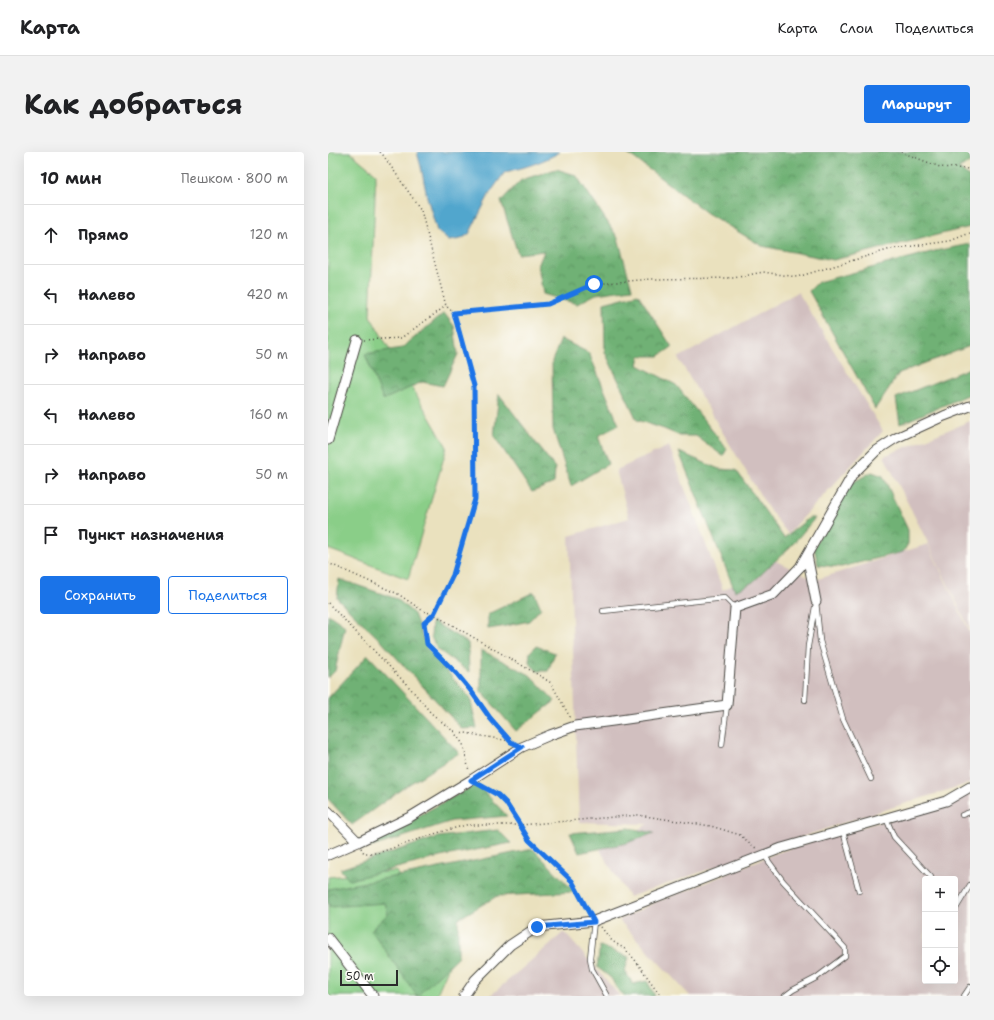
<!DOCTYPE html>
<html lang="ru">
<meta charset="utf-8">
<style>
:root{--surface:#fff;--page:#f2f2f2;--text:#202124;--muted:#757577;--line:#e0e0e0;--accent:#1a73e8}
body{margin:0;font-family:"Shantell Sans",sans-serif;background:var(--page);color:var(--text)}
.controls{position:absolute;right:12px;bottom:12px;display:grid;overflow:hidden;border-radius:4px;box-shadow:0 4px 16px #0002}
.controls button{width:36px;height:36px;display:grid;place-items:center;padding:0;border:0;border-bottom:1px solid var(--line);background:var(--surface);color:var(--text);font:20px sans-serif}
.scale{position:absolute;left:12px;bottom:10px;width:58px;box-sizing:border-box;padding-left:4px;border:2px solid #2b2b2b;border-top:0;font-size:11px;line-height:14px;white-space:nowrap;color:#2b2b2b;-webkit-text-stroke:3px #fdfcf7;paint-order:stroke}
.stop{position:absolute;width:12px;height:12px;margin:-9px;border:3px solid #1a73e8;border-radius:50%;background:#fff}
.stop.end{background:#1a73e8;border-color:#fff;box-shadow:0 1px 4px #0008}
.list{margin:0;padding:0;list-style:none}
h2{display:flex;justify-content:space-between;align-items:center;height:52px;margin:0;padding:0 16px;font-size:17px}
h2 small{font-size:13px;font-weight:400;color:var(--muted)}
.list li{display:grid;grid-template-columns:26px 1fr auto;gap:12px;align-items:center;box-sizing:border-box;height:60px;padding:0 16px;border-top:1px solid var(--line)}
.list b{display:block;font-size:15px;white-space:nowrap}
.list em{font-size:13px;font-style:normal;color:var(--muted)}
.actions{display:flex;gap:8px;padding:12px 16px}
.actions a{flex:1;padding:9px 0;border:1px solid var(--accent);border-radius:4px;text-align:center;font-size:14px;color:var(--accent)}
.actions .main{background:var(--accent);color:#fff}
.icon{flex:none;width:22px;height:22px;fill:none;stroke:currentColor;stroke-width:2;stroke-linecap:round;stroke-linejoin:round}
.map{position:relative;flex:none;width:642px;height:844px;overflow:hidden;border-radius:4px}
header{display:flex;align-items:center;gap:24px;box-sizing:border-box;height:56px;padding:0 20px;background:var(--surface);border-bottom:1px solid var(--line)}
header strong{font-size:19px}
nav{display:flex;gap:22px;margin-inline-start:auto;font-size:14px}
.intro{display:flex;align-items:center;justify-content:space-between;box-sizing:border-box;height:96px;padding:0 24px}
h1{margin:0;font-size:28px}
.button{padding:10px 18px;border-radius:4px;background:var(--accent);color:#fff;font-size:14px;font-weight:700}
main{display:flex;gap:24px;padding:0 24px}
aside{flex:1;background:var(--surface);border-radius:4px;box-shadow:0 4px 16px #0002}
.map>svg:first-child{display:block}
.industrial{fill:#d1bfbf;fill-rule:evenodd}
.green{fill:#8ace88;stroke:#5a7c5a}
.forest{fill:url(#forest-crowns);stroke:#4d6e50}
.water{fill:#51a6cd;stroke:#3e687c}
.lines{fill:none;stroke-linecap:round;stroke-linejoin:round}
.service-casing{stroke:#484641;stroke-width:6}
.minor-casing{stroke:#484641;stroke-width:11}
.path{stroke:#484641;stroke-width:1.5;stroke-dasharray:1 3;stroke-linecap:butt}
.service{stroke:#fff;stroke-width:4.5}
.minor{stroke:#fff;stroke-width:9}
.route{stroke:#1a73e8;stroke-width:5}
</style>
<header>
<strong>Карта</strong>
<nav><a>Карта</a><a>Слои</a><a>Поделиться</a></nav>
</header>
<div class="intro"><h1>Как добраться</h1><a class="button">Маршрут</a></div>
<main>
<aside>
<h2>10 мин<small>Пешком · 800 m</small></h2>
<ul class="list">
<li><svg class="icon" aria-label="ahead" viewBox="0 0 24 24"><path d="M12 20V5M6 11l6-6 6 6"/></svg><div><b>Прямо</b></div><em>120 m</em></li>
<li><svg class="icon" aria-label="left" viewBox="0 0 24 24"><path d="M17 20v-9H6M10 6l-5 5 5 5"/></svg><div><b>Налево</b></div><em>420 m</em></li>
<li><svg class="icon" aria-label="right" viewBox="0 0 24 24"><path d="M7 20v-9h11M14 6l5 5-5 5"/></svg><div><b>Направо</b></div><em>50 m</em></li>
<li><svg class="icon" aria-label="left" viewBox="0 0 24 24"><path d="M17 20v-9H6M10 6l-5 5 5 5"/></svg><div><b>Налево</b></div><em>160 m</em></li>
<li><svg class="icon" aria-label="right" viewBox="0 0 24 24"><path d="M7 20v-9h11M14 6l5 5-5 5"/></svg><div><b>Направо</b></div><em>50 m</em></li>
<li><svg class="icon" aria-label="arrive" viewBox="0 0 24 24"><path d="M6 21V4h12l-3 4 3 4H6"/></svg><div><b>Пункт назначения</b></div></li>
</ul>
<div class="actions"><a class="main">Сохранить</a><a>Поделиться</a></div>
</aside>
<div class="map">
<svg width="642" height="844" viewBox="0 0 642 844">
<defs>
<pattern id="forest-crowns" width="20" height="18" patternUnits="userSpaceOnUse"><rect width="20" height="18" fill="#6fb174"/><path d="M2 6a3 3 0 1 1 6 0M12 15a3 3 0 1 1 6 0" fill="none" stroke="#5b905f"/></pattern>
</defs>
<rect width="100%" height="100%" fill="#fdfcf7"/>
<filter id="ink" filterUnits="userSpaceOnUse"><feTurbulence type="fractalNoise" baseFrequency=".025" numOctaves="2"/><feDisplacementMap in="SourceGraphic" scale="8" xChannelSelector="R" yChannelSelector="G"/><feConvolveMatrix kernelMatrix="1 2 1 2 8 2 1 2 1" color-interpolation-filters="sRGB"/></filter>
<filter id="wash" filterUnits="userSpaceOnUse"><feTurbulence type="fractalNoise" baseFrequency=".012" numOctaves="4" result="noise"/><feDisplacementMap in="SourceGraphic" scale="16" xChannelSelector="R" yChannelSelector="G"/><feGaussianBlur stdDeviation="0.9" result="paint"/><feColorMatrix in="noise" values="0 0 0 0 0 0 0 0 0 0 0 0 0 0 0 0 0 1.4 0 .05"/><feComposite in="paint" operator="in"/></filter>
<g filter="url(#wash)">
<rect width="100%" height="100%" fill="#eae1be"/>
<path class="industrial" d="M470 140 555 279 460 382 440 356 350 206Z
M642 269V478L600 391 556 304Z
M341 294 395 438 448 409 487 428 600 392 642 481V631L512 672 301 745 272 698 320 672 251 670 241 384 301 366 288 318Z
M642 637V844H362L291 768 330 749 360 738 448 701 500 684 628 649 630 644ZM597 727H627V829H597Z
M236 780 292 844H162Z"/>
<path class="green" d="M0 0H22L48 22 42 164 119 295 80 427 0 397Z
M68 719 124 807 108 844H0V725Z"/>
<path class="forest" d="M296 0H642V11L630 16 642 26V75L505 108 434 94 379 61 306 6Z
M228 17 248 23 290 86 304 137 268 142 249 152 215 142 210 114 216 99 190 102 173 49 193 28Z
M642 92V194L571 221 547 257 481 139 490 130 607 99Z
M310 142 344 195 331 204H312L310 213 348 233 399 297 395 304 368 284H352L336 277 309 268 277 200 276 151Z
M116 161 126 174 130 202 115 234 94 230 55 248 37 202 74 196Z
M233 187 261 201 291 273 270 284 280 312 243 334 225 277 224 209Z
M642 216V242L572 272 568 246Z
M171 242 227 316 226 331 204 340 166 284Z
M351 300 391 317 408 318 456 386 481 366H487L464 393 425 430 407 439Z
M544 320 555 324 580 378V392L575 400 513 415 490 413 486 395 518 334Z
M11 427 69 447 86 462 99 496 142 546 149 576 134 577 54 490 9 446Z
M206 440 213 456 201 469 173 475 160 477V462Z
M0 462 17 474 7 519 0 526Z
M104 469 140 491 141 520 109 497 103 485Z
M208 494 227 501 220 519H209L201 510 202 500Z
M153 498 202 523 227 549 188 579 153 539Z
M40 503 131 601 78 634 24 673 0 647V546Z
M149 632 179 664 124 669 44 695 35 694Z
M301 676 326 681 299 691 251 701 242 681Z
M170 678 183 691 112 705 21 728 12 717 110 685Z
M205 697 247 740 169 744 130 767V804L89 844 43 778 60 762 57 751 2 755 0 749V737L86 721Z
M272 794 301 805 297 819 305 832 319 829 327 844H297L290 838 283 826 269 815Z"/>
<path class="water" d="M89 0H232C215 10 196 16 177 20L162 41 141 82 133 87 121 89 109 79 99 45 93 15Z"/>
</g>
<g filter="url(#ink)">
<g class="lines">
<defs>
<path id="service" d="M488 449 492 489 515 567 543 627
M275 459 397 446 407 456
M477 548 480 494 487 455
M394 593 399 553
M634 663 642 660
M558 666 566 685 603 725
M515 679 531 739
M436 703 455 729 517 796V804L488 826 465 838 457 844
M627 758 642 733
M266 769 262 806 264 817 279 844
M636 844 642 835"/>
<path id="minor" d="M0 288 29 188
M479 403 488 449
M0 659 30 690
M0 703 30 690 82 665 143 628 194 595 222 583 247 574 285 569 327 563 399 553 407 456 446 442 472 415 525 322 548 299 568 286 616 264 642 254
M0 786 45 844
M136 844 147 828 182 793 209 775 266 769 454 696 618 649 642 635"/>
</defs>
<use href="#service" class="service-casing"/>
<use href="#minor" class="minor-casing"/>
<path class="path" d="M52 0 55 3 93 58 118 154 126 161 220 152 266 132 324 127 406 126 435 120 469 125 563 97 622 89 642 81
M573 0 612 15 642 17
M126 161 146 234 147 347 125 423 105 462 96 471 99 492 129 522 143 539 162 566 183 589
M36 188 73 186 118 154
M0 411 70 442 95 459 105 462 214 525 223 531 243 567
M0 451 83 537 103 561 125 579 135 592 141 619
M126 579 182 589
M151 632 170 643 178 651 192 673 201 688 244 729 255 749 261 761
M33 696 36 701H50L109 681 138 673H192L310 663 383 674 412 683 429 697
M273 775 284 789 297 797 307 808 333 844"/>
<use href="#service" class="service"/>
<use href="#minor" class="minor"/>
</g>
</g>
<g class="lines" filter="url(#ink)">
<path class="route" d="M209 775 266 770 244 729 201 688 192 673 178 651 170 643 143 628 194 595 183 590 162 566 143 539 129 522 99 492 96 471 106 462 125 423 147 347 146 234 126 161 220 152 266 132"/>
</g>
</svg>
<div class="controls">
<button>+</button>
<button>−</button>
<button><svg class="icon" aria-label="locate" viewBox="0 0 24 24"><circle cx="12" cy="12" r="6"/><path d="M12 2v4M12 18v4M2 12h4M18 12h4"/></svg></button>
</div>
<div class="scale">50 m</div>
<div class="stop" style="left:266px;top:132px"></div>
<div class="stop end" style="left:209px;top:775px"></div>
</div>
</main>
